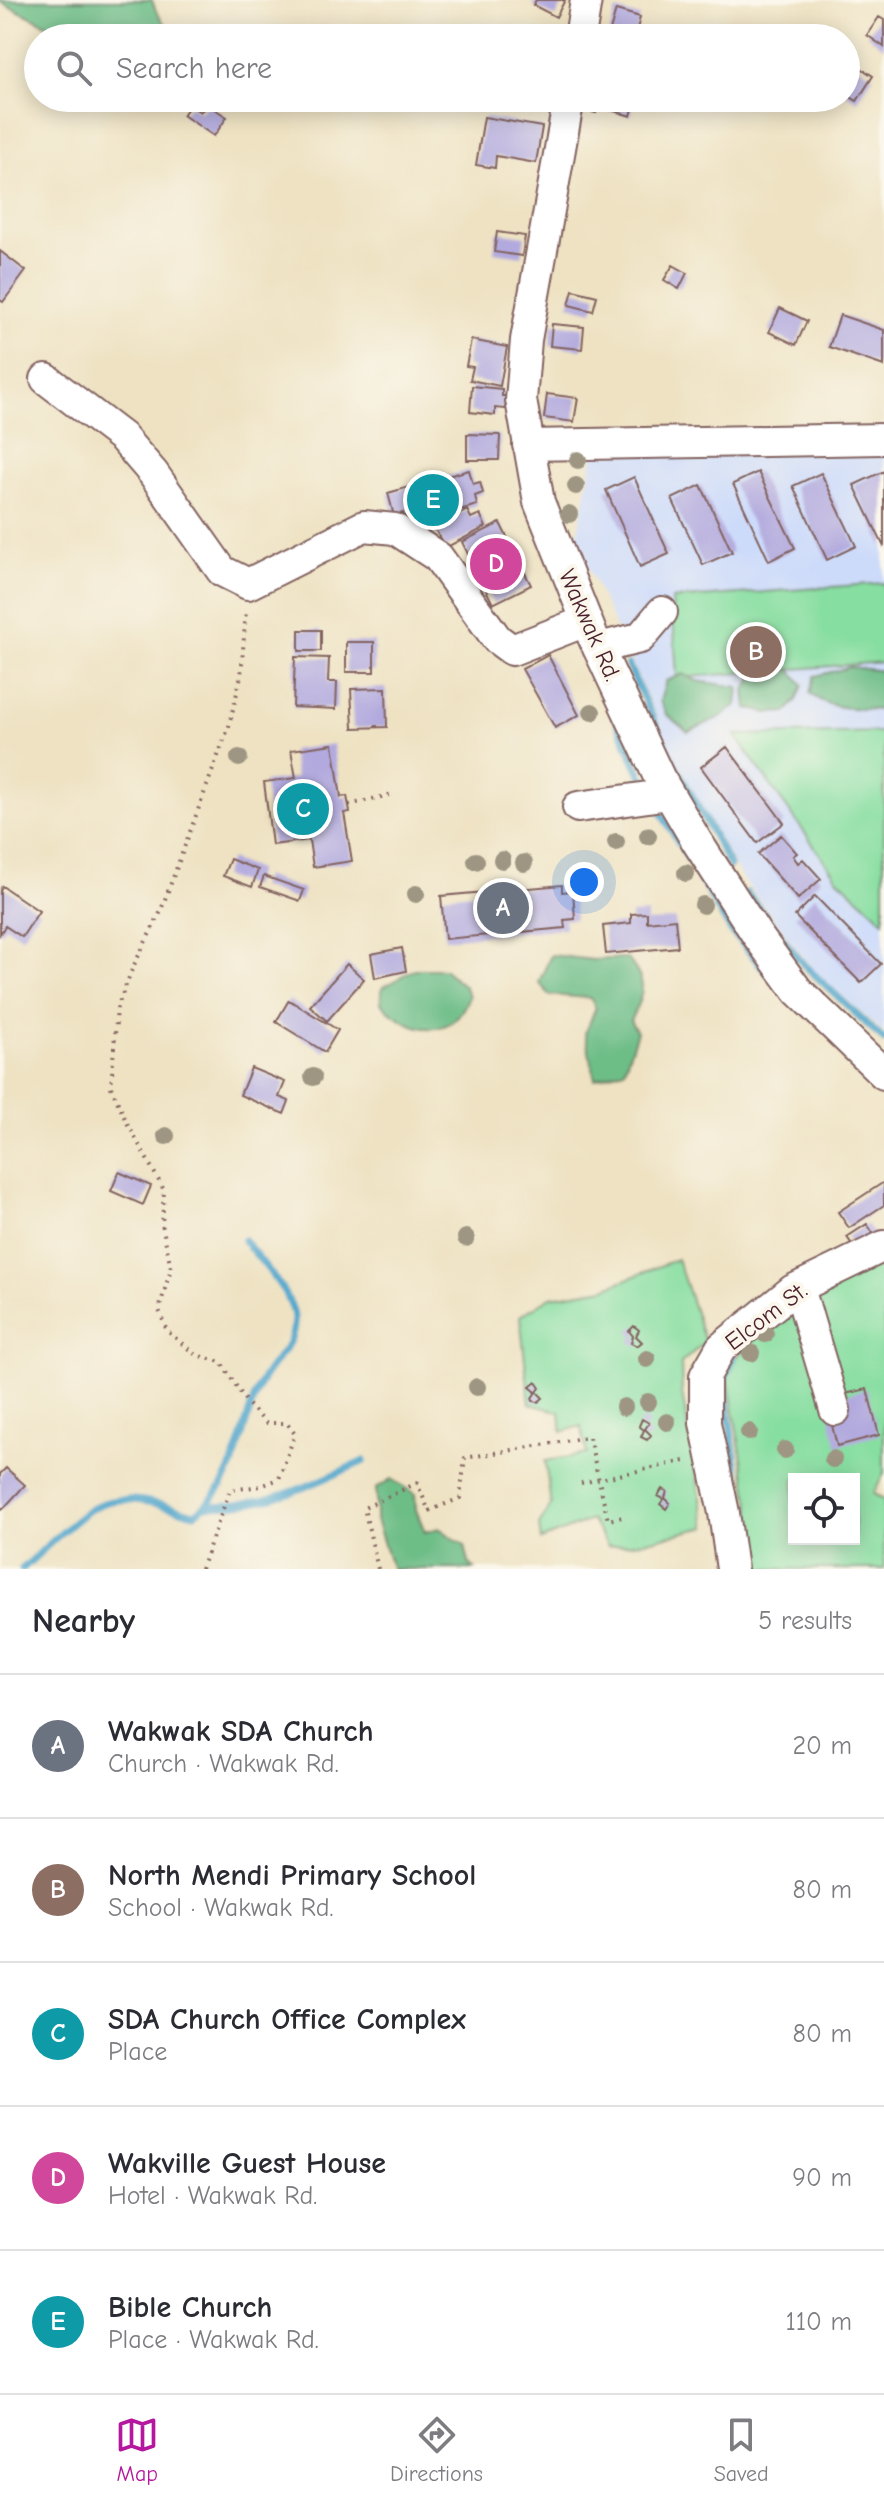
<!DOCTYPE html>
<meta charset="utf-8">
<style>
:root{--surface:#fff;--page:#f7f7f7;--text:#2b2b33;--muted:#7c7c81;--line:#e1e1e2;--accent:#b5179e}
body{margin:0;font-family:"Comic Neue",sans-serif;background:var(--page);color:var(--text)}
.controls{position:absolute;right:24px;bottom:24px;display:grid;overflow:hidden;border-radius:0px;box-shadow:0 4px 20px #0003}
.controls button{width:72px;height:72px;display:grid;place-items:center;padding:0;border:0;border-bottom:2px solid var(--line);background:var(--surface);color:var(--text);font:40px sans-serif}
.you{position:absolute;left:584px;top:882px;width:28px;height:28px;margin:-20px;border:6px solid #fff;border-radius:50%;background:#1a73e8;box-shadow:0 0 0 12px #1a73e833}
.badge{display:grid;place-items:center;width:52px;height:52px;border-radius:50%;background:var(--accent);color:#fff;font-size:26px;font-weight:700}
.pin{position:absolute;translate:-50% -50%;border:4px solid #fff;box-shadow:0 2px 8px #0006}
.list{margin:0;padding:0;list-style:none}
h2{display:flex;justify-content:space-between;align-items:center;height:104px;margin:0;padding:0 32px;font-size:34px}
h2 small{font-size:26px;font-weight:400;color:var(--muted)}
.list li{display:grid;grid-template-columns:52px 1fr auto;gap:24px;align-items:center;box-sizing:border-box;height:144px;padding:0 32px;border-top:2px solid var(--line)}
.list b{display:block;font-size:30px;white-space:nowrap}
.list p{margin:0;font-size:26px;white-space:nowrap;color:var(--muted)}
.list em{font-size:26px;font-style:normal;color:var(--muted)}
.icon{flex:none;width:44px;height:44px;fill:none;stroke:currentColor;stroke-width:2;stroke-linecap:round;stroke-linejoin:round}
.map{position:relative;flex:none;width:884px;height:1569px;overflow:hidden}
.search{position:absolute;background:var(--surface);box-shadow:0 4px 20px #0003;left:24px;right:24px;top:24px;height:88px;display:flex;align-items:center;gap:20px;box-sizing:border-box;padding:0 28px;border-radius:44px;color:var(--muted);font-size:30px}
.sheet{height:824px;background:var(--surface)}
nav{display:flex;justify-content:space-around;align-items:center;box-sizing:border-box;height:112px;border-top:2px solid var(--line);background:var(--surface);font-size:22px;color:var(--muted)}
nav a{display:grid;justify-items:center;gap:4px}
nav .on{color:var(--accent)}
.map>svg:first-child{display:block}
.built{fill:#cddbfa}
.green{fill:#87dea1;stroke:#687e66;stroke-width:2;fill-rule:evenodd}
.forest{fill:#6dbd87;stroke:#5c6e59;stroke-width:2}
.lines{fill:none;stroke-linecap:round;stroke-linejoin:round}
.stream{stroke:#4fa5cb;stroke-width:7}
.building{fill:#b2aade}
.minor-casing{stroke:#836360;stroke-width:34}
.path{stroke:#836360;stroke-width:4;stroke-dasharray:2 6;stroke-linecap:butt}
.minor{stroke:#fff;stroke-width:30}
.tree{fill:#9e9682}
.labels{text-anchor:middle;stroke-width:8;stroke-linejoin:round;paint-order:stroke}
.street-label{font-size:24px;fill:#4a1f2b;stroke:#fbf7ec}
</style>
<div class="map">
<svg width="884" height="1569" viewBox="0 0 884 1569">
<rect width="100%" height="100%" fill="#fbf7ec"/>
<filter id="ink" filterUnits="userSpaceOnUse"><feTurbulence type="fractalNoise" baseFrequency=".0125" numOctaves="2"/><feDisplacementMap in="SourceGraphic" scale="16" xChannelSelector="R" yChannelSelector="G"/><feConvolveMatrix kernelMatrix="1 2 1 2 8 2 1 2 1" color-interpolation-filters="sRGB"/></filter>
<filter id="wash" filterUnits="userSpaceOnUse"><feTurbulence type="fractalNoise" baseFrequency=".006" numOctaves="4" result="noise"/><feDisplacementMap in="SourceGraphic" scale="32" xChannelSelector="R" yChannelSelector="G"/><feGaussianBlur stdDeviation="1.8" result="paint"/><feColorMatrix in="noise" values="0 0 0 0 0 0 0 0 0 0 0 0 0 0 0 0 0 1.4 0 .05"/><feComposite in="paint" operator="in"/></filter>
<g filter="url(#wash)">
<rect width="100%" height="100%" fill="#eee2c2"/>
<path class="built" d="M884 448V1033L813 969 740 875 678 763 576 541 594 453Z"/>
<path class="green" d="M884 583V662L677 678 672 599Z
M884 732V921L837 878 735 735Z
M677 1259 705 1342 681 1363 682 1394 706 1527 643 1542 608 1546 591 1520 541 1540 539 1525 551 1505 545 1461 587 1454 581 1426 562 1432 560 1412 530 1404 520 1316 551 1297 605 1288Z
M884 1263V1473L873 1494 884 1499V1569H761L727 1372 762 1322 797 1302ZM794 1479H854V1539H794Z"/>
<path class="forest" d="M0 0H152L156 11 174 37 60 38 53 27 0 2Z
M850 667 884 671V710C859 708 829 711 810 693L815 676Z
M790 669 803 685 797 700 787 712 766 713 747 708 745 690 754 677Z
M683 674 697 681 739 687 737 705 719 718 688 732 666 714 660 701 666 681Z
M551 955 593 960 627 958C649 985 644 991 630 1021L637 1032 624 1070 595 1079 585 1033 596 1008 590 998 549 995 539 982Z
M415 969H444L464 986 469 996C452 1043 411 1033 381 1003L382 988Z
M391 1479 415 1494 416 1510 425 1532 439 1528 465 1546 469 1563 475 1569H392L376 1520V1489Z"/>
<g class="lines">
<path class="stream" d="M628 665 672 759 730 866
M615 718 644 781
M661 813 731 931 768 974
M747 893 804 965 884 1040
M734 1358 724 1382 751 1569
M207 1506C269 1506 308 1487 364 1461
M22 1569C41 1553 77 1515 98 1505 127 1492 166 1506 195 1514 240 1481 238 1433 259 1386 271 1359 296 1349 294 1317 292 1294 258 1258 244 1240"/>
</g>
<g id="blocks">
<path class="building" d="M536 0H565L556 17 533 5Z
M616 10 640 17 635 38 609 34Z
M879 17 884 20V47L867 35Z
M846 58 873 76 857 101 846 94Z
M577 98H636L631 116 600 107 596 113 585 110 587 102Z
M190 105 200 112 208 105 227 117 214 136 183 115Z
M484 117 542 127 536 163 496 156 495 168 476 165Z
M497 232 525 236 522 256 494 252Z
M0 251 26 271 3 302 0 300Z
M673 265 687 273 679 289 664 280Z
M573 290 597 296 593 311 569 305Z
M780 308 807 321 796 345 769 332Z
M840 315 884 330V366L829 347Z
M552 324 584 327 582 349 550 346Z
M471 340 507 347 500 386 470 380 473 367 466 366Z
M472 386 502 389V396H507L505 409 495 408V415L470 412Z
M547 394 578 398 574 422 544 418Z
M467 434 500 435 499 460H467Z
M469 470 473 484 480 482 483 493 475 496 477 505 407 525 403 513 394 516 388 493Z
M884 471V547L854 485Z
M758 472 795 548 769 561 733 484Z
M821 473 856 546 827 560 793 486Z
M634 477 669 554 640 567 606 490Z
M701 485 732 552 703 565 672 499Z
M467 510 471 518 480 514 486 527 445 548 434 527Z
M500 523 531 585 493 604 462 542Z
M299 630H321V651H299Z
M346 642H374V672H346Z
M548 655 579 715 555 728 522 669Z
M295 657 329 658 328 682H337L336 709 293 707Z
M386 688 387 727 353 728 351 689Z
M333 744 341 797 347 796 350 812 344 813 352 861 313 867 309 840 272 845 264 782 296 778 291 750Z
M727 747 784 823 757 843 701 767Z
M781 835 797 853 793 856 798 863 803 859 821 879 798 899 758 854Z
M230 859 258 870 252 887 223 876Z
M264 876 304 890 300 901 260 887Z
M562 885V892L573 891 575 919 564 920 565 928 445 939 441 896Z
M2 886 39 911 22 937 5 926 0 934V890Z
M815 896 881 964 861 983 795 916Z
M647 913V922L675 919 678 947 606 954 603 926 631 923V914Z
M402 948 406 971 375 978 371 954Z
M347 964 364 979 327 1021 310 1006Z
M289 1000 338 1030 325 1052 276 1022Z
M251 1068 285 1082 279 1097 289 1101 284 1114 240 1095Z
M119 1172 151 1186 143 1205 111 1191Z
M884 1182V1205L849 1228 838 1212Z
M867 1224 875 1236 855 1249 847 1237Z
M634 1326 639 1330 636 1336 642 1342 637 1346 631 1343 633 1336 629 1331Z
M536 1382 540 1388 537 1392 543 1398 538 1402 533 1401 532 1398 536 1392 530 1387Z
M867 1389 879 1435 837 1446 830 1417 845 1394Z
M642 1419 649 1423 645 1429 651 1435 647 1440 641 1437 644 1430 639 1426Z
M6 1468 25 1485 3 1509 0 1506V1474Z
M662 1489 667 1491 665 1498 670 1503 666 1509 660 1504 664 1499 658 1496Z"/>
</g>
</g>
<g filter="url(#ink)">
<use href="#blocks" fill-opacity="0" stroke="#836360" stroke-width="2"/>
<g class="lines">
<defs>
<path id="minor" d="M580 38 586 0
M569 98 526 340 521 400 539 502 593 637 659 777 696 840 757 935 798 991 884 1074
M46 379 122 437 153 473 222 571 248 584 364 526 395 529 438 557 497 639 512 650 586 621
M528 445 884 439
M598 648 640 638 662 612
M578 807 669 794
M799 1288 835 1410
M732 1569 724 1513 705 1423V1376L721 1348 793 1290 884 1246"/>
</defs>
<use href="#minor" class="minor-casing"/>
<path class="path" d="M376 727V722
M748 775 749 774
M766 799 767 798
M349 805 393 794
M581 1483 685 1461
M201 1569 230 1490 261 1486 279 1479 295 1434 287 1423H266L247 1403 221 1362 196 1355 167 1331 159 1310 171 1268 162 1224 164 1190 126 1121 111 1087 117 1008 133 967 160 913 229 726 241 676 246 610
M378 1569 364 1508 417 1483 429 1511 460 1498 465 1458 589 1437 608 1520 627 1516"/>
<use href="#minor" class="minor"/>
</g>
<g class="tree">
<circle cx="578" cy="460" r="9"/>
<circle cx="576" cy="486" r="9"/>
<circle cx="569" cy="514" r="9"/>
<circle cx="592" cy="712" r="9"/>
<circle cx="239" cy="758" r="9"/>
<circle cx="648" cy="836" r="9"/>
<circle cx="616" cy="842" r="9"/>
<circle cx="502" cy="860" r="9"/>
<circle cx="476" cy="861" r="9"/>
<circle cx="524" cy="863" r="9"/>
<circle cx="686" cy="873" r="9"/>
<circle cx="416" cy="894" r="9"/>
<circle cx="703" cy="905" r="9"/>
<circle cx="313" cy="1077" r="9"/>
<circle cx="166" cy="1136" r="9"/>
<circle cx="466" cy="1238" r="9"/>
<circle cx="765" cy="1334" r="9"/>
<circle cx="751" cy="1353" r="9"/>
<circle cx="647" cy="1359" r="9"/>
<circle cx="477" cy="1387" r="9"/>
<circle cx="648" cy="1402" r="9"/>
<circle cx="624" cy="1407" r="9"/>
<circle cx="667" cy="1422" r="9"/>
<circle cx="749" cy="1432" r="9"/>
<circle cx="785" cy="1450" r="9"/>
<circle cx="833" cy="1459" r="9"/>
</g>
</g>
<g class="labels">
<g class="street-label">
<text transform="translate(590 625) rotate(66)" y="8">Wakwak Rd.</text>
<text transform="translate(766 1316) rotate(-37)" y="8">Elcom St.</text>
</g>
</g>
</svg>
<div class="controls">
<button><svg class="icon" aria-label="locate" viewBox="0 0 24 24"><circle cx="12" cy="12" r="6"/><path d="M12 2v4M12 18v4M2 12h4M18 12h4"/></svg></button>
</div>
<div class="you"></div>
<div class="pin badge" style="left:503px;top:908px;background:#6b7280">A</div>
<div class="pin badge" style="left:756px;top:652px;background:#8d6e63">B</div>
<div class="pin badge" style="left:303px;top:809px;background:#0f9aa8">C</div>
<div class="pin badge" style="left:496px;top:564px;background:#d1479c">D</div>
<div class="pin badge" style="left:433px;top:500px;background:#0f9aa8">E</div>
<div class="search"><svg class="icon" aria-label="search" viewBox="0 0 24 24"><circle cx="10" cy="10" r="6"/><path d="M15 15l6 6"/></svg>Search here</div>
</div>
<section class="sheet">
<h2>Nearby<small>5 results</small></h2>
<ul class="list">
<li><span class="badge" style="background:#6b7280">A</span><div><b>Wakwak SDA Church</b><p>Church · Wakwak Rd.</p></div><em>20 m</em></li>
<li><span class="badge" style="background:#8d6e63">B</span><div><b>North Mendi Primary School</b><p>School · Wakwak Rd.</p></div><em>80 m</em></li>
<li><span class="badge" style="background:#0f9aa8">C</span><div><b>SDA Church Office Complex</b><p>Place</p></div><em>80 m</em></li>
<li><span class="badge" style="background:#d1479c">D</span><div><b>Wakville Guest House</b><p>Hotel · Wakwak Rd.</p></div><em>90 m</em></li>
<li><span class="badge" style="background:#0f9aa8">E</span><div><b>Bible Church</b><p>Place · Wakwak Rd.</p></div><em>110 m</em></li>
</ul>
</section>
<nav>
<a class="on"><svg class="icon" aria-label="map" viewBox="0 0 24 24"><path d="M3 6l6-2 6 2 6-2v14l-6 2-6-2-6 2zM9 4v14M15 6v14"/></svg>Map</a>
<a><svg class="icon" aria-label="directions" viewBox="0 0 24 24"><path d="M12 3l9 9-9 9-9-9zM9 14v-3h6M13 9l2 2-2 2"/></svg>Directions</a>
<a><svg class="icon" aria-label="saved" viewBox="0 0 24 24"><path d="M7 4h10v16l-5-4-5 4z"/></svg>Saved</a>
</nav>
